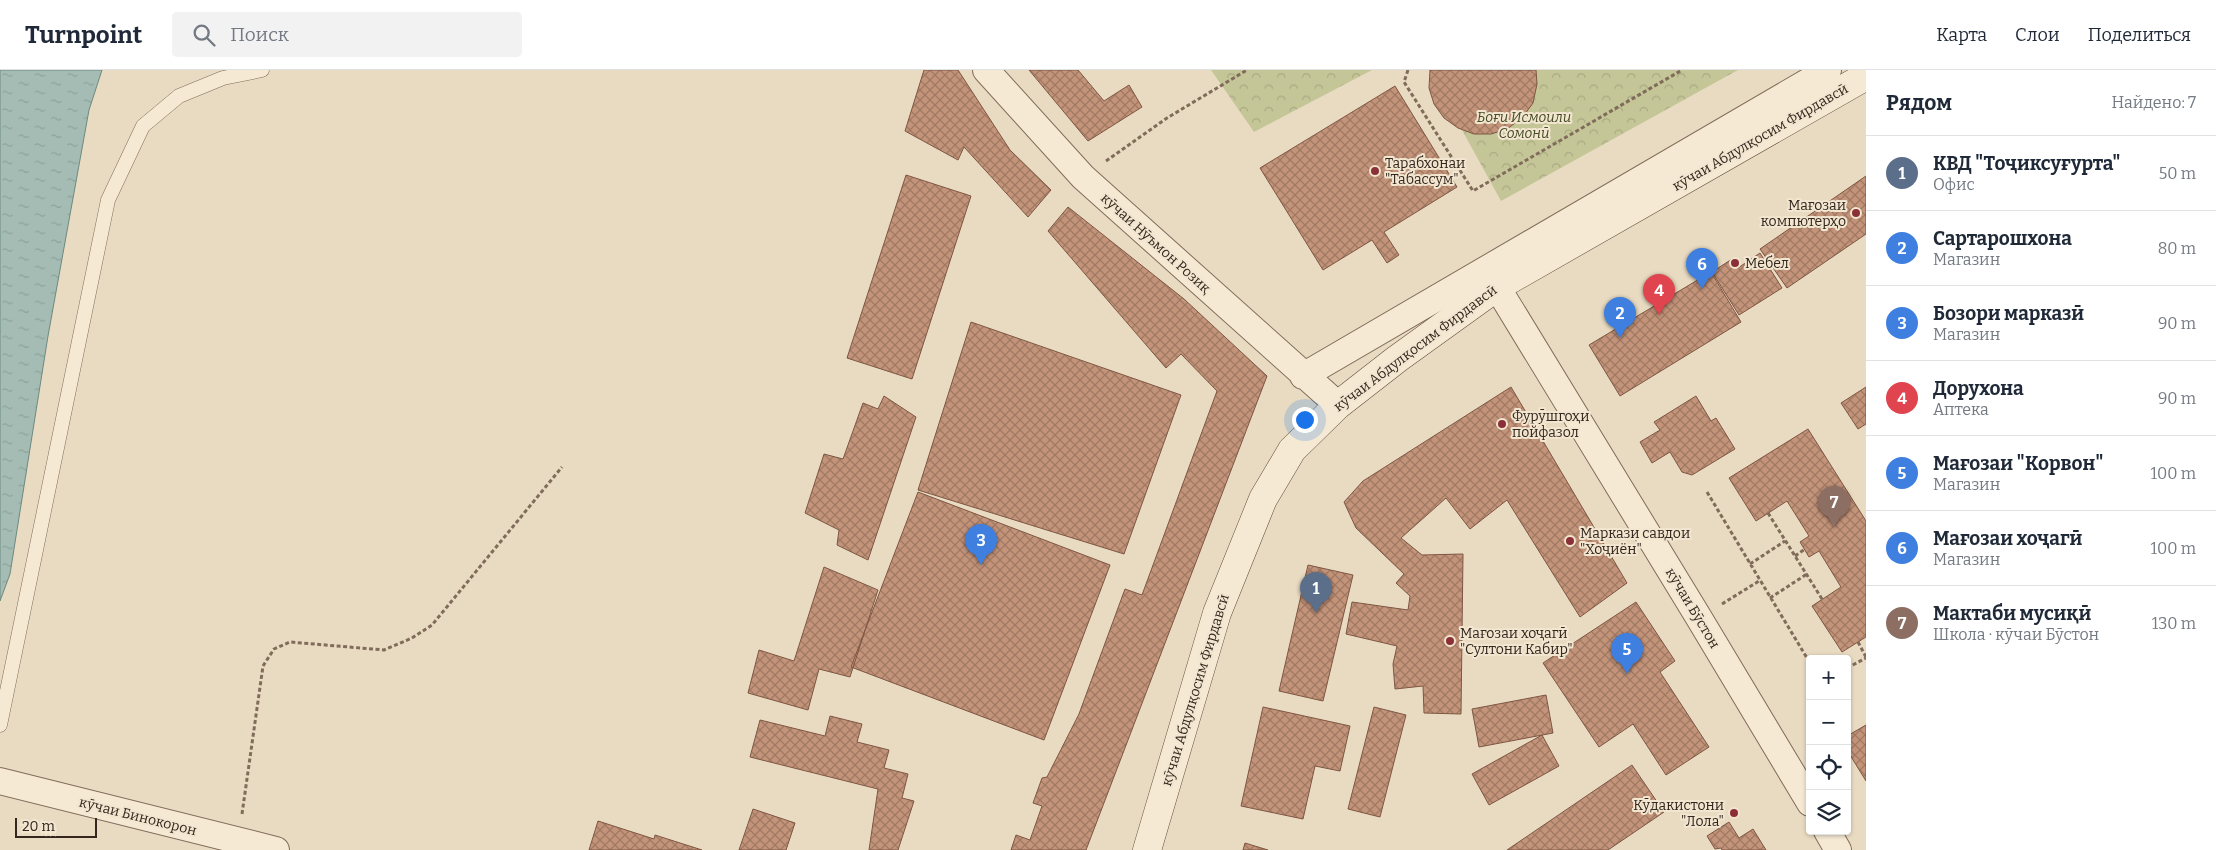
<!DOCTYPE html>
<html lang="ru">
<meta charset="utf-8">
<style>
:root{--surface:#fff;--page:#f2f2f3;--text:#1f2937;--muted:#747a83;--line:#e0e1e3;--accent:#b45309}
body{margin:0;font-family:Bitter,serif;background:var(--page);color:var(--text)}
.controls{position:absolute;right:15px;bottom:15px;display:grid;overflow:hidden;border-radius:5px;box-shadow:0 1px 4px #0004}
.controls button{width:45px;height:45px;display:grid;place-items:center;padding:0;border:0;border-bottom:1px solid var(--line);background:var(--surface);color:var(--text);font:25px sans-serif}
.scale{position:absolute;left:15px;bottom:12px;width:82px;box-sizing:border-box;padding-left:5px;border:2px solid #32261d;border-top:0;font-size:14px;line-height:18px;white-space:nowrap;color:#32261d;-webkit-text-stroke:4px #f2e6d0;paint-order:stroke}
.you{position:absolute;left:1304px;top:349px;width:18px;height:18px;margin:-12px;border:4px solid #fff;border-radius:50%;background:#1a73e8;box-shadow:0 0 0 8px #1a73e833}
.badge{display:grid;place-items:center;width:32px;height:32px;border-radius:50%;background:var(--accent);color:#fff;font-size:16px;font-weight:700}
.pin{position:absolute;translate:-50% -41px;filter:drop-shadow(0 1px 2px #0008)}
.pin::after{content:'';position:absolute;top:26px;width:18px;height:15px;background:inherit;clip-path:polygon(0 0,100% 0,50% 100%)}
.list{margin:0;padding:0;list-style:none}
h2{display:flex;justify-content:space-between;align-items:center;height:65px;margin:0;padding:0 20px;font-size:21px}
h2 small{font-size:16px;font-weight:400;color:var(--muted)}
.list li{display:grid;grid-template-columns:32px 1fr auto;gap:15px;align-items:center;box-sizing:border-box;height:75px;padding:0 20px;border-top:1px solid var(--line)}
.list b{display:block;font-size:19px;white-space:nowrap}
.list p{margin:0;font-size:16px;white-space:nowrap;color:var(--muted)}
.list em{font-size:16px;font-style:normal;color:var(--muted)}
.icon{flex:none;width:28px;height:28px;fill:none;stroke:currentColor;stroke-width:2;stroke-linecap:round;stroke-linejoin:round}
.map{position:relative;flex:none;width:1866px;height:780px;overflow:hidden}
header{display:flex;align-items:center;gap:30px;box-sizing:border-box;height:70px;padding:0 25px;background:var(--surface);border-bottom:1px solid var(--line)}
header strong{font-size:24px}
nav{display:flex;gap:28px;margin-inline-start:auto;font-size:18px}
.search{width:350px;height:45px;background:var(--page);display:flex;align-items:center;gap:12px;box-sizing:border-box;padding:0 18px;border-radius:5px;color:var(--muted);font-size:19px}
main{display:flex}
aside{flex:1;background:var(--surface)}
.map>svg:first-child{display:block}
.forest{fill:url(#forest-crowns)}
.water{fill:url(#water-ripples);stroke:#6c8980}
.building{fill:url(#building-cross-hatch);stroke:#7e5643}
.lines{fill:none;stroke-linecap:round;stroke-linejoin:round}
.lane-casing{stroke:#816c5b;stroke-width:15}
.street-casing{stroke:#816c5b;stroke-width:28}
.secondary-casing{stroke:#634e3e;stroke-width:29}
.path{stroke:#816c5b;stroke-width:3;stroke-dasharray:4 2.5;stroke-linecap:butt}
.lane{stroke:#f5e9d4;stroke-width:14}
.street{stroke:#f5e9d4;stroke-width:26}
.secondary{stroke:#f5e9d4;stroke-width:28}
.poi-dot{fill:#8b3037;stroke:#f2e6d0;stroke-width:2}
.labels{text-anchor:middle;stroke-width:4;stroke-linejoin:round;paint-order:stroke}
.park-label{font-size:14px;font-style:italic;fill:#464d26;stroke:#f2e6d0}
.street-label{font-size:14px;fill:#32261d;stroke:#f2e6d0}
.poi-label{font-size:14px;fill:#32261d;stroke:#f2e6d0;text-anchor:start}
</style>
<header>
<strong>Turnpoint</strong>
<div class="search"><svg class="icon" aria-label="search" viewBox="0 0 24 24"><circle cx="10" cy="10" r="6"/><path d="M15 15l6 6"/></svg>Поиск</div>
<nav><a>Карта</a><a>Слои</a><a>Поделиться</a></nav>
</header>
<main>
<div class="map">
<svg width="1866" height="780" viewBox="0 0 1866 780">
<defs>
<pattern id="forest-crowns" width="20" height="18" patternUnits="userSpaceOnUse" patternTransform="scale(1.25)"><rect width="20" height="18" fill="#c4c697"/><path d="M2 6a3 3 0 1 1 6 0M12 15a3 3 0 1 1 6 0" fill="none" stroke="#a9aa82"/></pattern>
<pattern id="water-ripples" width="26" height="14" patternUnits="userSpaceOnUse" patternTransform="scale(1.25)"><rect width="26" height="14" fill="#a4bcb3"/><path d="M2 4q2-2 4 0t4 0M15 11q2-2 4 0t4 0" fill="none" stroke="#8ea19a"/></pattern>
<pattern id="building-cross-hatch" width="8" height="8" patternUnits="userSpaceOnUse" patternTransform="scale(1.25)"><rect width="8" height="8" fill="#c4947a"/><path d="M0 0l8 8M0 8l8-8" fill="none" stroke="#a07963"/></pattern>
</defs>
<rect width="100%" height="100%" fill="#e9dbc1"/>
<path class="forest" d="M1211 0H1372L1254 62Z
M1429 0H1738L1501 131Z"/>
<path class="water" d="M0 0H102L89 40 48 266 10 504 0 531Z"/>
<path class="building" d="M924 0H958L1010 80 1051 120 1028 147 964 77 958 90 905 61Z
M1029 0H1078L1104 31 1129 15 1142 37 1088 71Z
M1430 0H1536L1537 14 1533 33 1522 48 1507 59 1491 64H1474L1458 58 1444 48 1434 34 1429 18Z
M1395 16 1457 117 1384 162 1399 185 1387 193 1372 170 1323 200 1260 98Z
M906 105 971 126 912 309 847 288Z
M1866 106V164L1787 218 1760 179Z
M1068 137 1184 229 1267 306 1086 780H1011L1016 765 1030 770 1042 736 1033 733 1042 708 1047 707 1079 644 1125 519 1142 525 1217 321 1181 284 1166 298 1048 161Z
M1760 183 1782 218 1739 245 1712 202 1732 189 1738 198Z
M1711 202 1741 252 1620 326 1589 275Z
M971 252 1181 325 1124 484 918 420Z
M1511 317 1627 513 1580 547 1507 430 1470 459 1446 428 1401 468 1422 485 1463 484 1461 644 1424 643 1423 616 1395 619 1393 594 1397 576 1346 564 1352 532 1408 540 1410 526 1396 513 1404 504 1356 458 1344 432 1363 411Z
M1866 317V354L1858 359 1841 333Z
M884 326 916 347 868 490 837 475 839 460 805 443 824 384 843 389 863 333 878 339Z
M1696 326 1711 351 1716 348 1735 379 1692 405 1682 402 1670 382 1652 393 1640 372 1660 360 1654 352Z
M1808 359 1866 451V567L1842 582 1812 536 1841 517 1819 481 1809 487 1800 472 1809 466 1787 431 1756 451 1729 408Z
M918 422 1110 495 1044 670 851 597Z
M1308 495 1353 505 1323 631 1279 621Z
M824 497 878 520 850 607 819 599 808 640 748 623 759 580 794 591Z
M1636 532 1675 591 1660 602 1709 677 1666 705 1633 654 1599 677 1543 593Z
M1546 625 1553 663 1479 677 1472 639Z
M1263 637 1350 656 1340 701 1315 696 1303 749 1241 736Z
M1374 637 1406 645 1380 747 1348 739Z
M830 646 862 654 857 672 889 680 884 698 908 704 902 728 914 731 898 780H869L878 719 750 687 760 650 825 666Z
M1866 655V711L1847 680V666Z
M1542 665 1559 696 1489 735 1472 704Z
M1632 695 1664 742 1608 780H1507Z
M753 739 795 753 786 780H739Z
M598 751 654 769 655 765 702 780H589Z
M1729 752 1739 768 1753 759 1766 780H1722L1721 778 1715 779 1707 766Z
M1245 773 1268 780H1243Z"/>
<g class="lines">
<defs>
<path id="lane" d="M0 655 108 130 143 56 179 26 223 8 262 0"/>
<path id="street" d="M986 0 1083 107 1338 335
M1497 217 1699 548 1810 733
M1303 306 1828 0
M0 711 276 780
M1827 761 1838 780"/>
<path id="secondary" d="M1147 780 1217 543 1263 429 1292 380 1338 335 1397 289 1497 217 1866 6"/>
</defs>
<use href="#lane" class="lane-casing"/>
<use href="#street" class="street-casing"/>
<use href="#secondary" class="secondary-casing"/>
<path class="path" d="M1408 0 1404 12 1473 121 1682 0
M1106 91 1167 48 1247 0
M1707 422 1810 593
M1768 443 1822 529
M1795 486 1805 479
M1750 494 1785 471
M1770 528 1807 504
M1722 534 1759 511
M1858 572 1866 587
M1847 598 1866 588
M242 744 263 596 274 579 290 572 384 580 412 568 432 555 562 397"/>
<use href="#lane" class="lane"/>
<use href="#street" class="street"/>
<use href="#secondary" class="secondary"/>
</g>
<g class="poi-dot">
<circle cx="1375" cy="101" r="5"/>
<circle cx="1856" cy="143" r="5"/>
<circle cx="1735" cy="193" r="5"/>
<circle cx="1502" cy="354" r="5"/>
<circle cx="1570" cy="471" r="5"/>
<circle cx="1450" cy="571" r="5"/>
<circle cx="1734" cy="743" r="5"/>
</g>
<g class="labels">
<g class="park-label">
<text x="1524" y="52">Боғи Исмоили<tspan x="1524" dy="16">Сомонӣ</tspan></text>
</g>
<g class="street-label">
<text transform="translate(1760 67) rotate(-30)" y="5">кӯчаи Абдулқосим Фирдавсӣ</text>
<text transform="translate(1156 173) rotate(42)" y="5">кӯчаи Нӯъмон Розиқ</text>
<text transform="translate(1415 278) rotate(-37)" y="5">кӯчаи Абдулқосим Фирдавсӣ</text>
<text transform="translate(1693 538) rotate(59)" y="5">кӯчаи Бӯстон</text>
<text transform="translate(1195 620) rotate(-73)" y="5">кӯчаи Абдулқосим Фирдавсӣ</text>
<text transform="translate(138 746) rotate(14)" y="5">кӯчаи Бинокорон</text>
</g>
<g class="poi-label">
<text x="1385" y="98">Тарабхонаи<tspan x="1385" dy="16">"Табассум"</tspan></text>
<text x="1846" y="140" text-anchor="end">Мағозаи<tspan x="1846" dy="16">компютерҳо</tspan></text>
<text x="1745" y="198">Мебел</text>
<text x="1512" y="351">Фурӯшгоҳи<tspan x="1512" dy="16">пойфазол</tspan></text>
<text x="1580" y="468">Маркази савдои<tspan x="1580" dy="16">"Хоҷиён"</tspan></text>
<text x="1460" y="568">Мағозаи хоҷагӣ<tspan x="1460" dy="16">"Султони Кабир"</tspan></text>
<text x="1724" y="740" text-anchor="end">Кӯдакистони<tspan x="1724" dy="16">"Лола"</tspan></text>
</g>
</g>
</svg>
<div class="controls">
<button>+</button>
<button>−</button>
<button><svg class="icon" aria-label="locate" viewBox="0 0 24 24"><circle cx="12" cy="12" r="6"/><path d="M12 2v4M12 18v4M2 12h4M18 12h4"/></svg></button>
<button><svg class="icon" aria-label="layers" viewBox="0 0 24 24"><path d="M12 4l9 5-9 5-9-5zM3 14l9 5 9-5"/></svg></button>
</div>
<div class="scale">20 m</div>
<div class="you"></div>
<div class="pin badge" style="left:1316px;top:543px;background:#5c6f8a">1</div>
<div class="pin badge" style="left:1620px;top:268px;background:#3f7fe0">2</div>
<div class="pin badge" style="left:981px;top:495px;background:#3f7fe0">3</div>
<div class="pin badge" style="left:1659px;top:245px;background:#e0444e">4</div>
<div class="pin badge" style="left:1627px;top:604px;background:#3f7fe0">5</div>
<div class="pin badge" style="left:1702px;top:219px;background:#3f7fe0">6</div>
<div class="pin badge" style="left:1834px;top:457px;background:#8d6e63">7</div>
</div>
<aside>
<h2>Рядом<small>Найдено: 7</small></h2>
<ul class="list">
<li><span class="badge" style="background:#5c6f8a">1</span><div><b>КВД &quot;Тоҷиксуғурта&quot;</b><p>Офис</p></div><em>50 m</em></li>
<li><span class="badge" style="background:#3f7fe0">2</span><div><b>Сартарошхона</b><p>Магазин</p></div><em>80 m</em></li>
<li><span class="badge" style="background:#3f7fe0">3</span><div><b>Бозори марказӣ</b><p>Магазин</p></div><em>90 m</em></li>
<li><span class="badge" style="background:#e0444e">4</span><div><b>Дорухона</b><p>Аптека</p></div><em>90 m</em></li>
<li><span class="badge" style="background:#3f7fe0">5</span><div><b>Мағозаи &quot;Корвон&quot;</b><p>Магазин</p></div><em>100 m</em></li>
<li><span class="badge" style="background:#3f7fe0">6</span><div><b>Мағозаи хоҷагӣ</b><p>Магазин</p></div><em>100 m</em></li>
<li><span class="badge" style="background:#8d6e63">7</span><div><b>Мактаби мусиқӣ</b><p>Школа · кӯчаи Бӯстон</p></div><em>130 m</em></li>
</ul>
</aside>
</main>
